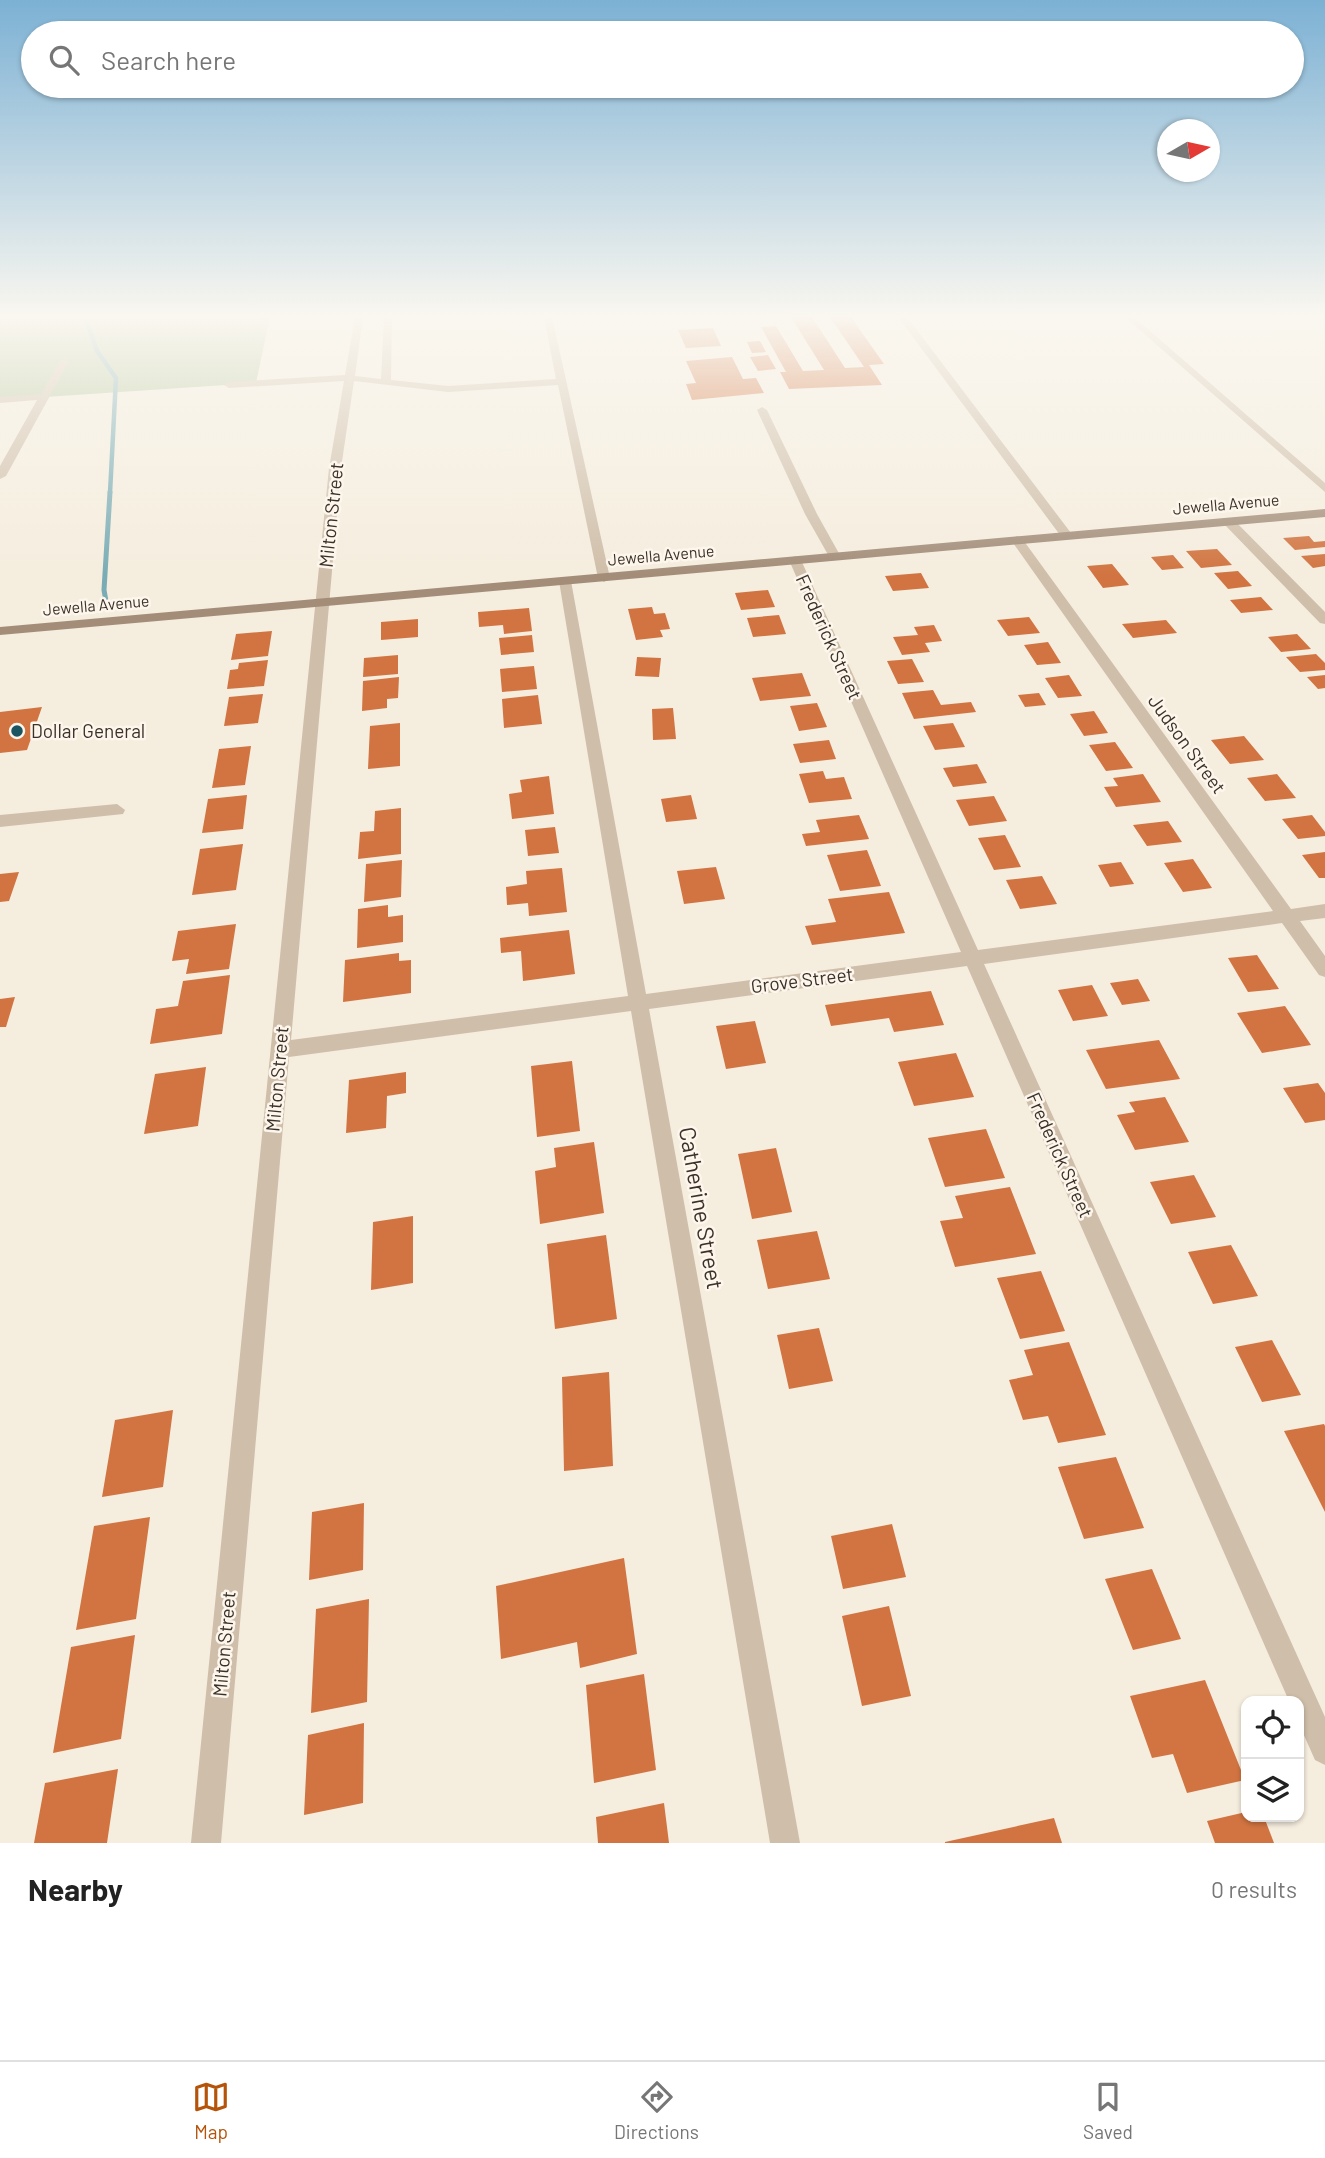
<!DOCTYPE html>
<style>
:root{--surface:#fff;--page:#f2f2f2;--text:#222;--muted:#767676;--line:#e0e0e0;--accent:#b45309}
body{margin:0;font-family:Barlow,sans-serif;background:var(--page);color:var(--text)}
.controls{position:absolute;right:21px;bottom:21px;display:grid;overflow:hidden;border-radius:14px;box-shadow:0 2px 5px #0004}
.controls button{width:63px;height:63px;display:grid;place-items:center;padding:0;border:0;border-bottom:2px solid var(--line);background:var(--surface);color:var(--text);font:35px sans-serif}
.compass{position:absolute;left:1157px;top:119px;width:63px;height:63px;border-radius:50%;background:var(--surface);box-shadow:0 2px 5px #0004;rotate:81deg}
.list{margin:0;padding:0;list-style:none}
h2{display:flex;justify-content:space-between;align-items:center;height:91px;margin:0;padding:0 28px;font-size:30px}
h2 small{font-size:23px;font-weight:400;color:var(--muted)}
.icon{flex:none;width:38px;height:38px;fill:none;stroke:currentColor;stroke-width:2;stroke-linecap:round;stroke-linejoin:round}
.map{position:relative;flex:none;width:1325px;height:1843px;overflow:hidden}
.search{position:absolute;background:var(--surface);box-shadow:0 2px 5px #0004;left:21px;right:21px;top:21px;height:77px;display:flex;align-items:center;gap:18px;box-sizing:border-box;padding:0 24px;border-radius:38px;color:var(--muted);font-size:26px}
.sheet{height:217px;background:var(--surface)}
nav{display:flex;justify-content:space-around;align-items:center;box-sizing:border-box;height:98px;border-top:2px solid var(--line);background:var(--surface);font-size:19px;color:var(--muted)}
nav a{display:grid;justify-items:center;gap:4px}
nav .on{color:var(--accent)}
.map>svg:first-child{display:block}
.green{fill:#b3c69c}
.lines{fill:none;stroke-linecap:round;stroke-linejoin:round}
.stream-far1{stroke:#7aacb5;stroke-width:4.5}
.stream{stroke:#7aacb5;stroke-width:5}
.building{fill:#d17441}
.minor{fill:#cfbea9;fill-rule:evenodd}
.secondary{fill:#a38d79;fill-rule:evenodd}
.poi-dot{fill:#1a5561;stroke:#fcf6ec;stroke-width:2.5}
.labels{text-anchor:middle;stroke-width:5;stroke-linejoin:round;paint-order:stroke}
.far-street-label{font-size:16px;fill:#3b3129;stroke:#fcf6ec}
.street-label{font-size:19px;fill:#3b3129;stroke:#fcf6ec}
.poi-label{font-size:19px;fill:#3b3129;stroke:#fcf6ec;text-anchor:start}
.near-street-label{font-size:23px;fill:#3b3129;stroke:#fcf6ec}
</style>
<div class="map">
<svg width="1325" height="1843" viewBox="0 0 1325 1843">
<rect width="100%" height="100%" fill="#f5edde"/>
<path class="green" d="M0 317H270L256 383 0 400Z"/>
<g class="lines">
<path class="stream-far1" d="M85 317 97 351 116 378 110 493"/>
<path class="stream" d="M107 607 104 590 110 492"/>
</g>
<path class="building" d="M791 317H812L845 368 864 367 830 317H851L884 364 869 365 882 385 789 389 780 372H786L761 327 776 326 803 371 824 370Z
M713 328 721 346 686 348 678 330Z
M760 341 766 352 752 353 747 342Z
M768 355 776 369 758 371 750 357Z
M732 357 743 379 756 378 764 393 692 400 686 384 696 383 686 361Z
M1309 536 1314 542 1325 541V547L1295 550 1283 538Z
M1217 549 1232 565 1201 568 1186 551Z
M1325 554V566L1313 568 1301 556Z
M1173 555 1184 568 1162 570 1151 557Z
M1112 564 1129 585 1103 588 1087 566Z
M1238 571 1252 586 1228 589 1214 573Z
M921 573 929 588 893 591 885 576Z
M768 590 775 607 741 610 735 593Z
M1261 597 1273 610 1241 613 1230 600Z
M652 607 654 614 665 613 670 629 660 630 663 637 636 640 628 609Z
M529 608 532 631 504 634 503 625 479 627 478 612Z
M779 615 786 634 753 637 747 618Z
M1029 617 1040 633 1008 636 997 620Z
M418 619V637L381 640V622Z
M1166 620 1177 633 1133 638 1122 624Z
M934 625 942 641 925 643 930 652 902 655 893 637 918 635 914 627Z
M272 631 268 656 231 660 236 634Z
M1297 634 1311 649 1281 652 1268 637Z
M532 635 534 652 501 655 499 638Z
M1048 642 1061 663 1037 665 1024 645Z
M1316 654 1325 663V670L1300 672 1286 657Z
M398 655V674L363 677 364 658Z
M637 657 661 658 659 677 635 676Z
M912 659 924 682 898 684 887 661Z
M268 660 264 686 227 689 230 670 238 669 239 663Z
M534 666 537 689 502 692 500 669Z
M802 673 811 696 760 701 752 678Z
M1069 675 1082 696 1058 698 1045 678Z
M1325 675V688L1318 689 1307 677Z
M399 677 398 698 387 699V708L362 711 363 681Z
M933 690 941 705 971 702 976 712 914 719 902 693Z
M1039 693 1046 705 1025 707 1018 695Z
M263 694 258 723 224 726 229 697Z
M538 695 542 724 504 728 502 699Z
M817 703 827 727 799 731 790 706Z
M42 707 27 750 0 753V712Z
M673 708 676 739 653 740 652 709Z
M1094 711 1108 733 1084 736 1070 714Z
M400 723V766L368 769 370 726Z
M953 723 965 747 935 750 923 726Z
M1244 736 1264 760 1230 764 1211 740Z
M829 740 836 759 800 763 793 744Z
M1115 742 1133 768 1106 771 1089 745Z
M251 746 245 785 212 788 219 749Z
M977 764 987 783 953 787 943 768Z
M823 771 826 779 844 777 852 799 809 803 799 774Z
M1143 774 1161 802 1116 807 1104 787 1118 786 1113 778Z
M1277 774 1296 798 1265 801 1247 778Z
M549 776 554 814 512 819 509 794 522 792 520 780Z
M247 795 243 829 202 833 208 799Z
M691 795 697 819 666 822 661 799Z
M994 796 1007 821 969 826 956 800Z
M401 808V854L358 859 360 832 374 831 375 811Z
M859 815 869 839 806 846 802 834 820 832 816 820Z
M1312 815 1325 832V836L1298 839 1282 819Z
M1168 821 1182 842 1147 846 1133 825Z
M555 827 559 853 528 856 525 830Z
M1005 835 1021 867 994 870 978 838Z
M243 844 236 890 192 895 200 849Z
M867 850 881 886 840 891 827 855Z
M1325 852V878H1319L1302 855Z
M1193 859 1212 888 1183 892 1164 863Z
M402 860 401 897 364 902 366 864Z
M1121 862 1134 884 1110 887 1098 865Z
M716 867 725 899 684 904 677 871Z
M562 868 567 912 529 916 528 903 507 905 506 887 527 884 526 871Z
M19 872 9 901 0 902V874Z
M1042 876 1057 904 1020 909 1006 880Z
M889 892 905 933 812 945 805 926 836 922 828 899Z
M388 905V917L403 915V942L357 948 358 909Z
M236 924 229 969 186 974 189 959 172 961 178 931Z
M569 930 575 974 523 981 521 951 501 953 500 938Z
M399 953V961L411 960V993L343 1002 345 960Z
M1257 955 1279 989 1248 992 1228 958Z
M230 975 222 1034 150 1044 156 1009 178 1006 183 981Z
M1138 979 1150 1001 1122 1005 1110 983Z
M1092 985 1108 1016 1073 1021 1058 990Z
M931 991 944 1025 894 1032 889 1018 831 1026 825 1005Z
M15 997 6 1027H0V999Z
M1285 1006 1311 1045 1262 1053 1237 1013Z
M755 1021 766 1063 726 1069 716 1026Z
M1159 1040 1180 1079 1106 1089 1086 1050Z
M956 1053 974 1097 914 1106 898 1062Z
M572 1061 580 1131 537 1137 531 1066Z
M206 1067 198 1126 144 1134 155 1074Z
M406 1072V1093L387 1096 386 1128 346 1133 349 1080Z
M1318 1083 1325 1093V1120L1305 1123 1283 1088Z
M1165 1097 1189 1142 1135 1150 1117 1115 1135 1112 1129 1102Z
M986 1129 1005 1178 945 1187 928 1138Z
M594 1142 604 1213 540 1224 535 1171 556 1167 554 1148Z
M776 1148 792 1212 752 1219 738 1154Z
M1194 1175 1216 1217 1171 1224 1150 1182Z
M1010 1187 1036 1254 955 1267 940 1221 963 1218 955 1196Z
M413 1216V1283L371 1290 373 1222Z
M817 1231 830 1279 768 1289 757 1240Z
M606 1235 617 1319 555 1329 547 1244Z
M1231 1245 1258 1296 1213 1304 1188 1252Z
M1041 1271 1065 1331 1020 1339 997 1278Z
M819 1328 833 1381 789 1389 777 1335Z
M1272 1340 1301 1395 1262 1402 1235 1347Z
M1069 1342 1106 1435 1058 1443 1048 1416 1023 1420 1009 1380 1033 1375 1024 1350Z
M609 1372 613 1466 564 1471 562 1377Z
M173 1410 163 1487 102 1497 115 1420Z
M1324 1424 1325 1426V1512L1284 1431Z
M1116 1457 1144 1528 1084 1539 1058 1467Z
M364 1503 363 1570 309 1580 312 1512Z
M150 1517 136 1619 76 1630 94 1526Z
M892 1524 906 1577 843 1589 831 1536Z
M624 1558 637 1654 580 1668 577 1642 501 1659 496 1586Z
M1152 1569 1181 1639 1133 1650 1105 1579Z
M369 1599 367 1702 311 1713 316 1609Z
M889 1606 911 1696 862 1706 842 1616Z
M135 1635 121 1739 53 1753 71 1647Z
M644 1674 656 1770 594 1783 586 1685Z
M1205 1680 1245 1780 1187 1793 1173 1754 1152 1758 1130 1696Z
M364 1723 363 1803 304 1815 308 1735Z
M118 1769 107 1843H34L45 1783Z
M664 1803 669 1843H598L596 1817Z
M1246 1812V1817H1264L1274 1843H1215L1207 1821Z
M1054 1818 1062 1843H945V1842Z"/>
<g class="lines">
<path class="minor" d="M355 317H363L355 376 381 379 384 317H392L391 380 448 386 556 379 544 317H552L610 578 604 582 598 578 558 385 448 392 354 381 341 468 291 1040 628 996 559 581 565 577 571 581 646 994 961 952 789 560 795 556 801 560 978 950 1273 911 1011 540 1017 536 1021 537 1291 909 1325 904V918L1300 921 1325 956V977L1319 975 1282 923 984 964 1325 1717V1765L1315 1760 1299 1724V1701H1289L967 966 649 1009 800 1843H770L631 1011 289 1057 221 1843H191L329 468 344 381 229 388 224 385 229 382 345 375Z
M898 317H907L1071 533V539H1063Z
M1125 317H1134L1325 483V492Z
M61 359 69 361 6 476 0 479V466L37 400 0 403V397L41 394Z
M762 407 767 410 817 514 841 557 839 560H831L805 514 757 410Z
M1224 518H1232L1325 612V624L1320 623 1224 524Z
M117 804 125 810 123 814 0 827V815Z"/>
<path class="secondary" d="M1325 509V517L0 635V627Z"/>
</g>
<linearGradient id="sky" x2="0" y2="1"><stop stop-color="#7cb1d4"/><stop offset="0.55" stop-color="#faf7f0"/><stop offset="1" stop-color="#faf7f0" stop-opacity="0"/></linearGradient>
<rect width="1325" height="575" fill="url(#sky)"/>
<circle class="poi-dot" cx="17" cy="731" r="7"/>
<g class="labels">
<g class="far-street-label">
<text transform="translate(1226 504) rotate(-5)" y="6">Jewella Avenue</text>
<text transform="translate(661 555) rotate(-5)" y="6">Jewella Avenue</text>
<text transform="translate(96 605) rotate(-5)" y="6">Jewella Avenue</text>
</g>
<g class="street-label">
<text transform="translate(331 515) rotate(-84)" y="7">Milton Street</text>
<text transform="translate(829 637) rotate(66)" y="7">Frederick Street</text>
<text transform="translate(1187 744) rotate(54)" y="7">Judson Street</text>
<text transform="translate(802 980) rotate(-7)" y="7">Grove Street</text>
<text transform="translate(277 1079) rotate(-85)" y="7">Milton Street</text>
<text transform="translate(1060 1155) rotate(66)" y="7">Frederick Street</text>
<text transform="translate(224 1644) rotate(-85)" y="7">Milton Street</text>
</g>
<g class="poi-label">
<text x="31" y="738">Dollar General</text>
</g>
<g class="near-street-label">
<text transform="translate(701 1208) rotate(80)" y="8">Catherine Street</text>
</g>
</g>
</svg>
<div class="controls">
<button><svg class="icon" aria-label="locate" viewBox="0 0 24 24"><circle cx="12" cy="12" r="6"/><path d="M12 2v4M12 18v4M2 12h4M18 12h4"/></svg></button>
<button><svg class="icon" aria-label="layers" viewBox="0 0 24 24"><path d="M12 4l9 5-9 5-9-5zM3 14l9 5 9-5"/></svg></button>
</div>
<svg class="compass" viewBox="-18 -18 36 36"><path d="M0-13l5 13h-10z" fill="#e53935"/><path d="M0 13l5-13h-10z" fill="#767676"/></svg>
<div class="search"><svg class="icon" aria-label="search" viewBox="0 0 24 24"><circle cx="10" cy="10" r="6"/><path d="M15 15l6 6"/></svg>Search here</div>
</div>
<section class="sheet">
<h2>Nearby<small>0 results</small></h2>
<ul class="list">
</ul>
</section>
<nav>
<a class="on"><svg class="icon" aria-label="map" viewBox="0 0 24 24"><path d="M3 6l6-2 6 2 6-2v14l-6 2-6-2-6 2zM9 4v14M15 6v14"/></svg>Map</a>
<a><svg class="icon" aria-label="directions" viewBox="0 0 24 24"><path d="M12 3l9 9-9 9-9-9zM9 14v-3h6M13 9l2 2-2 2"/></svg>Directions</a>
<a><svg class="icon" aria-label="saved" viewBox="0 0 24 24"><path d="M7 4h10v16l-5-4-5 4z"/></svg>Saved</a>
</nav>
